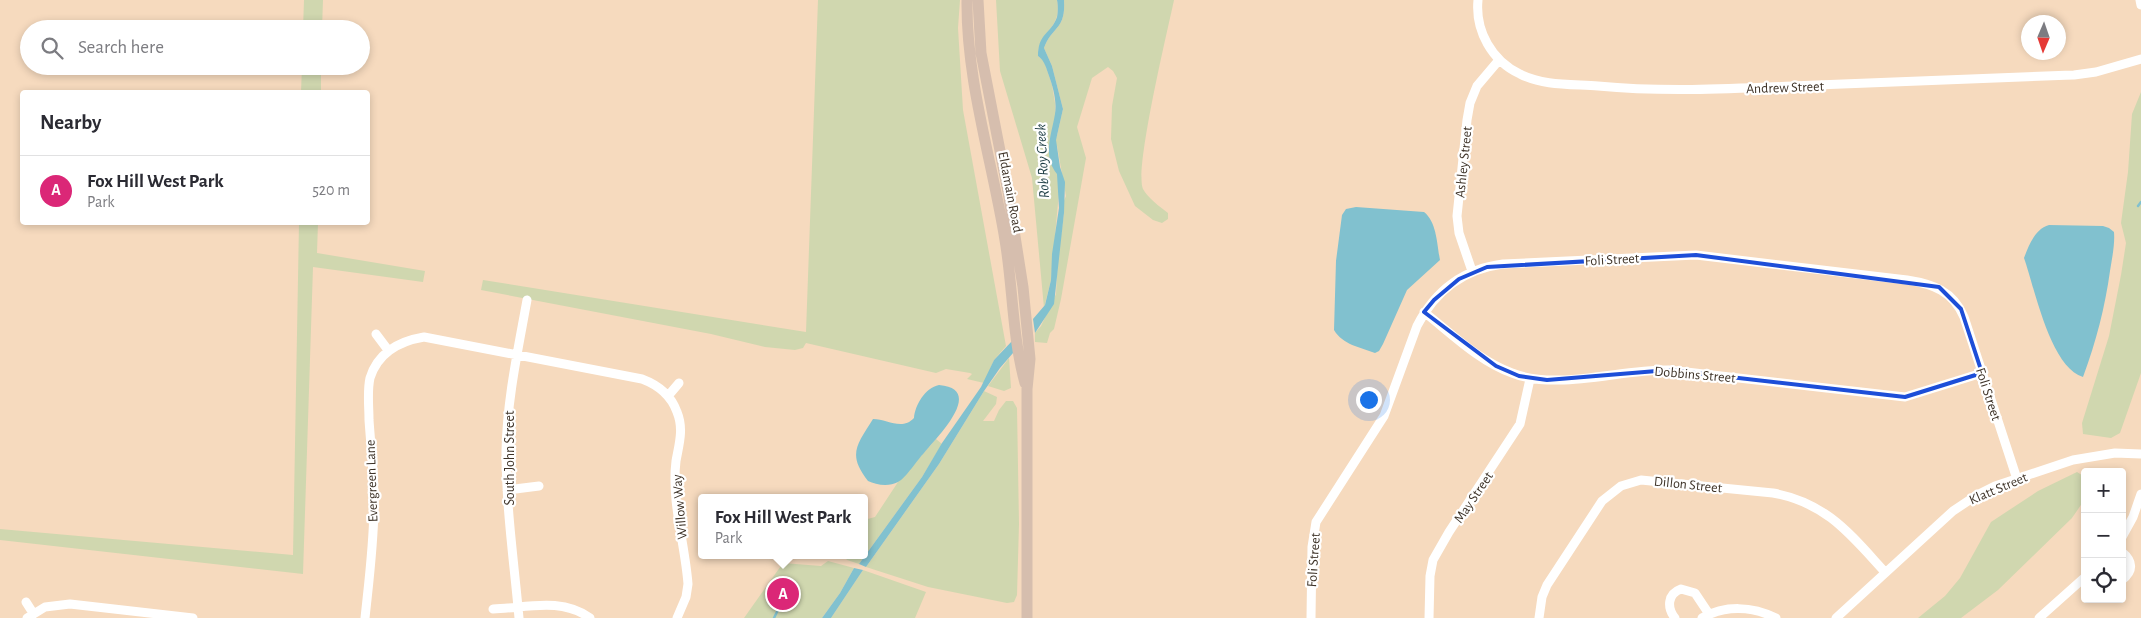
<!DOCTYPE html>
<meta charset="utf-8">
<style>
:root{--surface:#fff;--page:#f7f7f7;--text:#2b2b33;--muted:#7c7c81;--line:#e1e1e2;--accent:#db2777}
body{margin:0;font-family:"Alegreya Sans",sans-serif;background:var(--page);color:var(--text)}
.controls{position:absolute;right:15px;bottom:15px;display:grid;overflow:hidden;border-radius:5px;box-shadow:0 2px 8px #0003}
.controls button{width:45px;height:45px;display:grid;place-items:center;padding:0;border:0;border-bottom:1px solid var(--line);background:var(--surface);color:var(--text);font:25px sans-serif}
.compass{position:absolute;left:2021px;top:15px;width:45px;height:45px;border-radius:50%;background:var(--surface);box-shadow:0 2px 8px #0003;rotate:182deg}
.you{position:absolute;left:1368px;top:399px;width:18px;height:18px;margin:-12px;border:4px solid #fff;border-radius:50%;background:#1a73e8;box-shadow:0 0 0 8px #1a73e833}
.badge{display:grid;place-items:center;width:32px;height:32px;border-radius:50%;background:var(--accent);color:#fff;font-size:16px;font-weight:700}
.pin{position:absolute;translate:-50% -50%;border:2px solid #fff;box-shadow:0 1px 5px #0006}
.popup{position:absolute;left:698px;top:494px;width:170px;height:65px;box-sizing:border-box;display:grid;place-content:center;border-radius:5px;background:var(--surface);filter:drop-shadow(0 1px 4px #0005);font-size:16px;white-space:nowrap;color:var(--muted)}
.popup b{font-size:19px;color:var(--text)}
.popup::after{content:'';position:absolute;left:50%;top:100%;margin-left:-10px;border:10px solid transparent;border-top-color:var(--surface)}
.list{margin:0;padding:0;list-style:none}
h2{display:flex;justify-content:space-between;align-items:center;height:65px;margin:0;padding:0 20px;font-size:21px}
h2 small{font-size:16px;font-weight:400;color:var(--muted)}
.list li{display:grid;grid-template-columns:32px 1fr auto;gap:15px;align-items:center;box-sizing:border-box;height:70px;padding:0 20px;border-top:1px solid var(--line)}
.list b{display:block;font-size:19px;white-space:nowrap}
.list p{margin:0;font-size:16px;white-space:nowrap;color:var(--muted)}
.list em{font-size:16px;font-style:normal;color:var(--muted)}
.icon{flex:none;width:28px;height:28px;fill:none;stroke:currentColor;stroke-width:2;stroke-linecap:round;stroke-linejoin:round}
.map{position:relative;flex:none;width:2141px;height:618px;overflow:hidden}
.search{position:absolute;background:var(--surface);box-shadow:0 2px 8px #0003;left:20px;top:20px;width:350px;height:55px;display:flex;align-items:center;gap:12px;box-sizing:border-box;padding:0 18px;border-radius:28px;color:var(--muted);font-size:19px}
.panel{position:absolute;background:var(--surface);box-shadow:0 2px 8px #0003;left:20px;top:90px;width:350px;height:135px;border-radius:5px}
.map>svg:first-child{display:block}
.green{fill:#d0d7af}
.water{fill:#81c1cf}
.lines{fill:none;stroke-linecap:round;stroke-linejoin:round}
.stream{stroke:#81c1cf;stroke-width:2.5}
.street{stroke:#fff;stroke-width:9}
.secondary{stroke:#d6beae;stroke-width:11}
.marked{fill:none;stroke:#1d4ed8;stroke-width:4;stroke-linejoin:round}
.labels{text-anchor:middle;stroke-width:4.5;stroke-linejoin:round;paint-order:stroke}
.street-label{font-size:14px;fill:#3e3328;stroke:#fff}
.water-label{font-size:15px;font-style:italic;fill:#1a3a41;stroke:#fff}
</style>
<div class="map">
<svg width="2141" height="618" viewBox="0 0 2141 618">
<rect width="100%" height="100%" fill="#f6dabe"/>
<path class="green" d="M304 0H323L322 29H303Z
M818 0H960L958 28 963 110 1006 346 994 360 984 383 967 379 972 374 970 373 946 369 936 373 806 343 803 348 795 350 765 347 711 334 481 290 483 280 806 332Z
M996 0H1057C1058 5 1058 12 1057 16 1052 33 1038 35 1038 56L1044 61 1052 85 1055 103 1059 192 1051 280 1044 308 1032 178 1000 71Z
M1064 0H1174C1168 29 1134 170 1143 189 1147 197 1160 207 1168 213V219L1162 223 1153 220 1135 206 1119 171 1111 139 1112 106 1117 78 1113 71 1108 67 1092 78 1077 127 1086 158 1061 299 1054 329 1050 333 1047 343 1035 342V333L1041 326 1056 294 1058 256 1064 214 1063 203 1066 196 1056 140 1063 109 1052 66 1044 48C1052 26 1066 30 1064 0Z
M302 66H321V92H301Z
M2141 92V373L2120 433 2111 438 2083 434 2082 423 2109 336 2121 275 2126 243 2121 223 2128 172 2132 114Z
M299 223H318L317 253 425 271 423 282 313 267 303 574 0 540V529L293 555Z
M1009 358 1011 388 1004 391 988 386Z
M984 391 997 397 996 404 983 421H994L999 410 1006 401H1013L1017 408 1019 524 1017 595 1014 602 1007 603 928 587 866 567 939 464Z
M936 439 942 444 922 477 859 564 847 560 843 555H864V520L875 517 898 482Z
M2077 472 2085 477V499L2072 518 1998 590 1961 618H1918L1945 596 1960 578 1991 522 2038 491Z
M828 561 854 568 840 593 822 618H744L783 563 821 566Z
M863 570 926 592 915 618H831Z"/>
<path class="water" d="M1057 0H1064C1066 30 1052 26 1044 48L1052 66 1063 109 1056 140 1060 167 1065 182 1064 213 1054 304 1035 333 1033 319 1045 305 1051 280 1052 254 1059 208 1057 174C1042 156 1052 133 1055 114 1057 101 1053 87 1049 76 1046 68 1045 61 1038 56 1038 33 1051 34 1057 17 1058 12 1058 5 1057 0Z
M1356 207 1424 212C1437 222 1437 245 1440 260L1407 290 1383 344 1379 351 1375 353C1360 347 1343 345 1334 330L1336 261 1342 215 1346 209Z
M2049 225 2103 226 2109 228 2114 232C2115 245 2112 258 2110 271 2105 307 2096 342 2083 377 2050 367 2035 289 2024 258 2029 245 2035 229 2049 225Z
M1013 340V353L1000 368 984 391 939 464 866 567 859 564 922 477 942 443 981 387 994 360Z
M939 385C986 389 937 437 924 453 917 460 906 478 898 482 889 487 876 485 868 481 847 454 857 445 873 419 887 419 902 431 914 418 915 405 925 388 939 385Z
M854 568 863 570 831 618H822L840 593Z"/>
<g class="lines">
<path class="stream" d="M2138 206 2141 202
M774 618 792 581"/>
<path class="street" d="M1478 0C1475 31 1492 61 1520 74 1543 86 1573 84 1598 86 1671 93 1744 88 1817 85 1902 82 1988 78 2074 75L2096 72 2141 59
M2140 0 2141 5
M1472 271 1459 233 1457 216 1467 120 1470 103 1477 86 1499 60
M1424 312C1452 334 1479 361 1512 373 1557 391 1620 369 1669 370L1905 397 1982 373
M376 334 388 350
M668 396 679 383
M507 490 539 486
M2122 537 2133 517 2141 494
M2122 552C2133 561 2134 571 2122 580
M26 602 33 613
M493 609C526 608 561 597 590 618
M27 618 45 607 70 604 193 618
M365 618C369 580 374 542 374 504 374 476 371 448 369 420 369 406 367 391 370 378 378 352 400 341 424 337L642 379C658 385 671 395 677 412 684 429 679 444 676 461 671 502 685 543 688 584L686 597 677 618
M519 618C514 562 506 507 506 451 507 400 518 350 527 300
M1311 618 1312 547 1316 522 1384 416 1417 326C1435 291 1464 269 1503 264L1696 255 1907 280C1933 284 1953 291 1964 317L2017 479
M1429 618 1430 576 1433 560 1449 532 1520 424 1530 379
M1539 618 1542 597 1547 585 1602 501 1621 486 1641 480 1773 493C1827 503 1850 534 1885 572
M1675 618C1667 608 1667 594 1681 589L1695 593 1709 614
M1702 618C1725 605 1752 606 1776 618
M1836 618 1953 511 1977 495 1995 486 2073 460 2115 453 2141 454
M2039 618 2085 577"/>
<path class="secondary" d="M967 0C966 81 992 160 1005 240 1013 287 1012 336 1025 383
M978 0 981 53 1008 192 1023 287 1030 359 1027 389V618"/>
</g>
<path class="marked" d="M1696 255 1939 287 1961 309 1982 373 1905 397 1669 370 1547 380 1519 376 1496 366 1424 312 1434 300 1459 279 1487 267Z"/>
<g class="labels">
<g class="street-label">
<text transform="translate(1785 87) rotate(-2)" y="5">Andrew Street</text>
<text transform="translate(1463 162) rotate(-84)" y="5">Ashley Street</text>
<text transform="translate(1011 192) rotate(79)" y="5">Eldamain Road</text>
<text transform="translate(1612 259) rotate(-3)" y="5">Foli Street</text>
<text transform="translate(1695 374) rotate(5)" y="5">Dobbins Street</text>
<text transform="translate(1989 394) rotate(72)" y="5">Foli Street</text>
<text transform="translate(509 458) rotate(-90)" y="5">South John Street</text>
<text transform="translate(371 481) rotate(-92)" y="5">Evergreen Lane</text>
<text transform="translate(1688 484) rotate(6)" y="5">Dillon Street</text>
<text transform="translate(1998 488) rotate(-23)" y="5">Klatt Street</text>
<text transform="translate(1473 497) rotate(-56)" y="5">May Street</text>
<text transform="translate(679 507) rotate(-95)" y="5">Willow Way</text>
<text transform="translate(1313 560) rotate(-86)" y="5">Foli Street</text>
</g>
<g class="water-label">
<text transform="translate(1042 161) rotate(-93)" y="5">Rob Roy Creek</text>
</g>
</g>
</svg>
<div class="controls">
<button>+</button>
<button>−</button>
<button><svg class="icon" aria-label="locate" viewBox="0 0 24 24"><circle cx="12" cy="12" r="6"/><path d="M12 2v4M12 18v4M2 12h4M18 12h4"/></svg></button>
</div>
<svg class="compass" viewBox="-18 -18 36 36"><path d="M0-13l5 13h-10z" fill="#e53935"/><path d="M0 13l5-13h-10z" fill="#7c7c81"/></svg>
<div class="you"></div>
<div class="pin badge" style="left:783px;top:594px">A</div>
<div class="popup"><b>Fox Hill West Park</b>Park</div>
<div class="search"><svg class="icon" aria-label="search" viewBox="0 0 24 24"><circle cx="10" cy="10" r="6"/><path d="M15 15l6 6"/></svg>Search here</div>
<section class="panel">
<h2>Nearby<small></small></h2>
<ul class="list">
<li><span class="badge">A</span><div><b>Fox Hill West Park</b><p>Park</p></div><em>520 m</em></li>
</ul>
</section>
</div>
